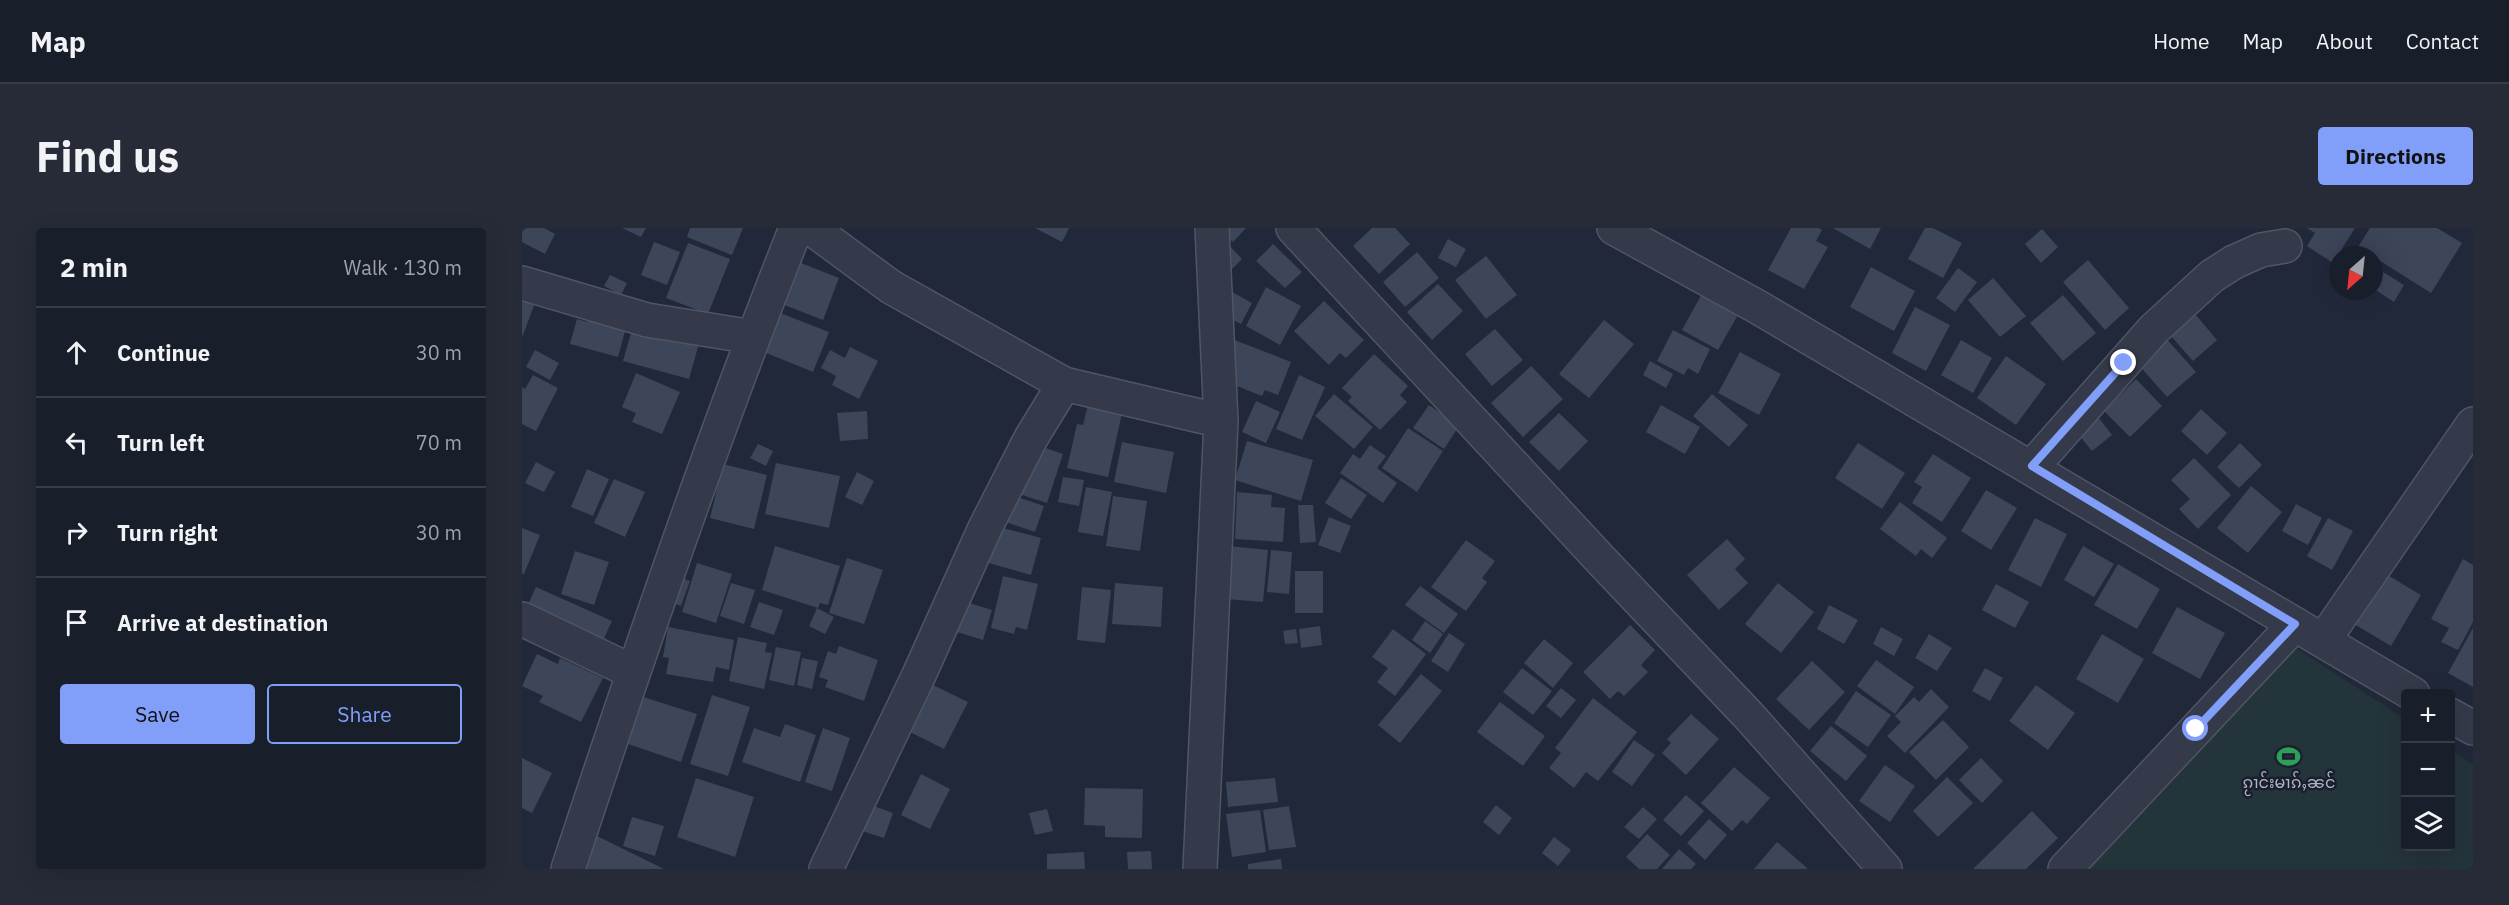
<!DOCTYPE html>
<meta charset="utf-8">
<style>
:root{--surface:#191e2b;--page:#262b37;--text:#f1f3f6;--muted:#9fa2a9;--line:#373c47;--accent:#819ef9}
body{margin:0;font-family:"IBM Plex Sans","Noto Sans Myanmar",sans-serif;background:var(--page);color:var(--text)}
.controls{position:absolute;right:18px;bottom:18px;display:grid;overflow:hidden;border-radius:6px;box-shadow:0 6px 24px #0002}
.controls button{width:54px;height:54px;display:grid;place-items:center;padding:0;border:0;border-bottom:2px solid var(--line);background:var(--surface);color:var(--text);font:30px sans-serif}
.compass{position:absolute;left:1807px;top:18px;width:54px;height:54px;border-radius:50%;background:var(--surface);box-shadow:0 6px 24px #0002;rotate:207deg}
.stop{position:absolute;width:18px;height:18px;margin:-14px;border:4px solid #819ef9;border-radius:50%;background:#fff}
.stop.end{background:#819ef9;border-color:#fff;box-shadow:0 2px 6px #0008}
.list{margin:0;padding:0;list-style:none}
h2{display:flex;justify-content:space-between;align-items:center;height:78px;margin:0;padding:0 24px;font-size:26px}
h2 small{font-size:20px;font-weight:400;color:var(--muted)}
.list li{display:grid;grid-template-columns:39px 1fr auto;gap:18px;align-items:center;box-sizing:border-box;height:90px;padding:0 24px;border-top:2px solid var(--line)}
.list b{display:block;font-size:22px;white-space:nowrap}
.list em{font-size:20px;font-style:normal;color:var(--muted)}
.actions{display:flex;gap:12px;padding:18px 24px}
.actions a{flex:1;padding:14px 0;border:2px solid var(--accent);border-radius:6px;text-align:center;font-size:21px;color:var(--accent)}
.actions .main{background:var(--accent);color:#111}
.icon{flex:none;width:33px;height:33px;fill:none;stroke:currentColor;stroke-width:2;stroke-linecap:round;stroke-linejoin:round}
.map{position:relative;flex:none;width:1951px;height:641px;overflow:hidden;border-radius:6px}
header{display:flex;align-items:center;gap:36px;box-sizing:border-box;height:84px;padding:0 30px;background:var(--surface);border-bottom:2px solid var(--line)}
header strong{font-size:28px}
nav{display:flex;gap:33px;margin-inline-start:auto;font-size:21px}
.intro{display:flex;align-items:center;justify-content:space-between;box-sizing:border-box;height:144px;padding:0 36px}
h1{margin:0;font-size:42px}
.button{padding:15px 27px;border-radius:6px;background:var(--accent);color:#111;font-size:21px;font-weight:700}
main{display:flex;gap:36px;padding:0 36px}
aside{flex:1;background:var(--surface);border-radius:6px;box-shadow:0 6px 24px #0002}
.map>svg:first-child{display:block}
.green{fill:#23343a}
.building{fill:#3d4559}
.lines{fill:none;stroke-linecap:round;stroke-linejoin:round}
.minor-casing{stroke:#4f5564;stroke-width:36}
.minor{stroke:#353a4a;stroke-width:33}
.route{stroke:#819ef9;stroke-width:8}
.labels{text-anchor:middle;stroke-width:5;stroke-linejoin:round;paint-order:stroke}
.poi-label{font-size:16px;fill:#afb5c6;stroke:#1a1f2e}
</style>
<header>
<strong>Map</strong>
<nav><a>Home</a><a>Map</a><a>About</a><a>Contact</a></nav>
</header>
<div class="intro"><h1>Find us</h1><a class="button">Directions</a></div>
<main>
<aside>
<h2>2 min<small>Walk · 130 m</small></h2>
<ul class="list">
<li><svg class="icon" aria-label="ahead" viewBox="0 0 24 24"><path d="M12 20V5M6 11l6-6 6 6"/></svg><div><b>Continue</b></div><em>30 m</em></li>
<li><svg class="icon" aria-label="left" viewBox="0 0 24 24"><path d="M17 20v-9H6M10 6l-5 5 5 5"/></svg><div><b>Turn left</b></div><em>70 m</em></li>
<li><svg class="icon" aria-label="right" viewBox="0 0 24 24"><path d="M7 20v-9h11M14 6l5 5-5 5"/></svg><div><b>Turn right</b></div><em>30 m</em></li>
<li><svg class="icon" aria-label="arrive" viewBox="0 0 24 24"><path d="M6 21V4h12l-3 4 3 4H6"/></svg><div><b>Arrive at destination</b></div></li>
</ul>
<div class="actions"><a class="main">Save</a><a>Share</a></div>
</aside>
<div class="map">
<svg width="1951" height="641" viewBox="0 0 1951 641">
<rect width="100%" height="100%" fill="#212839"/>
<path class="green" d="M1765 414 1883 491 1884 618H1928L1929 521 1951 537V641H1539Z"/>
<path class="building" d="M0 0H22L33 6 23 26 0 14Z
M100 0H124L119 9Z
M168 0H221L210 27 165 9Z
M513 0H547L540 14Z
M695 0H724L711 14Z
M850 0H873L888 16 857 46 831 18Z
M1269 0H1297L1300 2 1294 13 1306 19 1282 61 1246 42Z
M1311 0H1359L1348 21Z
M1403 0H1411L1440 15 1421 50 1386 31Z
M1785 0H1833L1811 35 1785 18 1793 5Z
M1848 0H1915L1940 15 1909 65 1852 29V27L1836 19Z
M692 1 720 31 708 43Z
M1520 1 1536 19 1519 35 1503 16Z
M926 11 944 21 934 39 916 30Z
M132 14 158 24 145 57 119 47Z
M166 15 208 31 186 86 144 70Z
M751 16 780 44 763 60 734 33Z
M895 24 917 50 883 79 861 54Z
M964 28 995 67 964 91 933 52Z
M264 29 317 50 301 92 247 71Z
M1566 32 1607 80 1583 102 1541 54Z
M1349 39 1393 63 1372 103 1328 79Z
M1853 39 1882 57 1872 74 1852 61Z
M1436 40 1455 54 1433 84 1414 70Z
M88 47 105 55 99 67 82 58Z
M1471 50 1504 88 1478 109 1446 72Z
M916 56 941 83 910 112 885 84Z
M1184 58 1221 78 1196 122 1160 102Z
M744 59 779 78 758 117 724 98Z
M710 64 730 75 719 96 698 85Z
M0 67 14 72 0 110Z
M1541 67 1574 105 1541 133 1508 95Z
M802 73 842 112 824 130 818 125 807 137 772 103Z
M71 75 108 85 96 129 48 116 55 91 66 94Z
M1393 79 1428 97 1404 143 1370 125Z
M248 81 307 104 291 144 232 120Z
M1673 86 1695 112 1671 133 1648 107Z
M1082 92 1112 116 1067 170 1037 146Z
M112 94 178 112 167 151 101 133Z
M973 101 1001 132 970 158 943 126Z
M1151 102 1188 121 1176 146 1166 140 1162 147 1135 133Z
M1642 108 1674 144 1645 169 1614 134Z
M705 109 769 134 756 167 743 162 740 168 705 154Z
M1439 112 1470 130 1451 165 1419 147Z
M328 119 356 133 337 171 310 157 314 148 299 140 308 122 323 130Z
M13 122 37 135 28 152 4 139Z
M1218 124 1259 146 1237 187 1196 165Z
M852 126 886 158 878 167 885 174 858 202 826 173 830 169 820 160Z
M1484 128 1524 156 1494 197 1455 170Z
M1128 133 1151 146 1144 160 1121 147Z
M1009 138 1041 171 1001 209 969 175Z
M114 145 158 164 140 206 110 194 114 185 100 179Z
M11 147 36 160 14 203 0 196V159L3 161Z
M777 147 803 159 780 212 754 201Z
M1614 151 1640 178 1608 209 1582 183Z
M812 166 851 199 832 221 793 188Z
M1190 166 1226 197 1207 219 1171 188Z
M734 173 758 184 744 215 720 204Z
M566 177 600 185 586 249 545 240 555 196 561 197Z
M907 177 937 198 922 221 891 200Z
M1139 177 1178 199 1163 226 1124 204Z
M1679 181 1705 205 1685 227 1659 203Z
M345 183 346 211 318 213 315 185Z
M1572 184 1590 207 1570 223 1552 201Z
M1037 185 1066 213 1037 243 1007 214Z
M886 200 921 223 895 264 860 240Z
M489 208 541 226 525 275 494 265 479 236Z
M725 213 791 232 779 273 713 252Z
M600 214 652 224 644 265 592 254Z
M1336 215 1383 245 1360 281 1313 250Z
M1718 215 1740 237 1717 260 1695 239Z
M236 216 251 223 244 238 228 230Z
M848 217 864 228 855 240 875 255 861 275 818 245 831 226 838 231Z
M1411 226 1449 250 1420 294 1390 275 1400 259 1392 254Z
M1672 230 1709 267 1676 301 1657 281 1668 271 1649 252Z
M14 234 33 244 22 264 3 255Z
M254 235 318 248 307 300 243 286Z
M201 236 245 247 232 301 188 290Z
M65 241 87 251 71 288 49 279Z
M335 244 352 253 340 277 323 269Z
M541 249 562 252 557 278 536 274Z
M819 250 845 267 829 291 803 275Z
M92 251 123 264 103 309 72 295Z
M1729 258 1760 284 1726 325 1695 300Z
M564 259 590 264 581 308 556 304Z
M469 260 522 278 513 304 460 286Z
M1464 262 1495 280 1469 322 1439 303Z
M715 264 750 267 749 279 763 280 761 314 713 311Z
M591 268 625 273 618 323 584 318Z
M1378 274 1425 310 1410 330 1399 321 1394 328 1358 301Z
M1774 276 1800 290 1786 317 1760 303Z
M776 277H791L794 314 778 315Z
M807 289 829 298 818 325 796 317Z
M1513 290 1545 306 1519 359 1486 342Z
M1806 290 1831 303 1810 342 1785 328Z
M455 293 519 310 509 347 445 329Z
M0 300 18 307 2 346H0Z
M1205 311 1223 331 1213 341 1226 355 1197 382 1165 347Z
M944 312 973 333 960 350 965 354 944 383 909 359Z
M697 317 746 322 741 374 692 370Z
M253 318 318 338 306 377 298 375 296 380 240 362Z
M1561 318 1592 336 1572 369 1542 352Z
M749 322 770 324 767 366 745 364Z
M53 323 87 334 72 377 39 366Z
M325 330 361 342 342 396 307 385Z
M1941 331 1951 337V394L1936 422 1919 414 1927 400 1909 391Z
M175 335 210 346 194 395 160 384Z
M1596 336 1638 361 1615 401 1572 377Z
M1857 342 1899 367 1869 418 1827 393Z
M773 343H801V385H773Z
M149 346 168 353 159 378 140 371Z
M481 348 516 356 505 402 494 399 492 406 469 400Z
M209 355 233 362 222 396 198 388Z
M593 355 641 359 639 399 590 396Z
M1256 355 1292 384 1259 425 1223 396Z
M1474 356 1507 374 1493 400 1460 382Z
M898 358 936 386 922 405 883 377Z
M14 359 90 393 78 419 2 385Z
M560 359 589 362 583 415 555 412Z
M428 369 470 382 461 412 419 399Z
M237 374 261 382 252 407 228 399Z
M1307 377 1336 392 1322 416 1295 401Z
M1655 379 1703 405 1678 451 1630 425Z
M295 380 312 389 303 406 287 398Z
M903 393 921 406 908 425 890 412Z
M1108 397 1133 422 1119 437 1126 444 1102 468 1096 463 1088 471 1061 444Z
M798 398 800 417 779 420 777 401Z
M146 399 212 412 207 442 194 439 191 454 144 446 147 430 141 429Z
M1359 399 1381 411 1372 428 1351 416Z
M1951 400V459L1926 445Z
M774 401 776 415 763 416 761 403Z
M871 401 904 426 873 468 855 454 866 440 850 429Z
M927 405 943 416 926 444 909 433Z
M1407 406 1430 420 1415 443 1393 430Z
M1580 406 1622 431 1596 475 1554 451Z
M216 409 245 415 243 424 250 425 242 461 207 453Z
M1022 411 1051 435 1031 460 1002 435Z
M317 418 356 432 342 473 303 459 306 452 297 449 306 423 314 426Z
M254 419 279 424 272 458 247 452Z
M15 426 36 436 38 430 81 450 59 494 17 474 21 468 0 458Z
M280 430 296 433 290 461 275 457Z
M1354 432 1392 459 1373 486 1335 458Z
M1290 433 1323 464 1287 502 1254 471Z
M1000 440 1030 463 1011 487 981 464Z
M1463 440 1481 450 1468 473 1450 463Z
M899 446 920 463 878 515 856 497Z
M409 456 446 474 422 521 386 503Z
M1514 457 1553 485 1526 522 1487 493Z
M1039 460 1054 472 1039 490 1024 478Z
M1409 461 1427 479 1383 525 1365 508 1379 494 1373 488 1392 469 1397 474Z
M1334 463 1369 487 1346 519 1312 495Z
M190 467 228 479 206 548 168 536Z
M118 468 175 486 159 534 103 515Z
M1071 470 1115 504 1076 553 1064 544 1052 560 1027 540 1039 525 1033 520Z
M978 474 1023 508 1001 538 955 504Z
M1169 486 1197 511 1164 547 1140 525 1149 515 1145 511Z
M1421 492 1447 519 1414 552 1387 524Z
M263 496 294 507 278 554 220 534 232 500 258 509Z
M1309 498 1345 528 1324 553 1288 523Z
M301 500 328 510 310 563 283 554Z
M1112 512 1133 527 1110 558 1090 544Z
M0 530 30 545 10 585 0 580Z
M1459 530 1481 553 1460 575 1437 552Z
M1363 537 1393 558 1368 594 1337 573Z
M1212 539 1248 570 1225 596 1220 592 1210 603 1179 575Z
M399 546 428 561 408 601 379 587Z
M1425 549 1451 575 1416 609 1391 583Z
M174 550 232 569 213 629 155 609Z
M753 550 756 574 706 579 704 554Z
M563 560 621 561 620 610 583 609V598L562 597Z
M1164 567 1182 583 1159 608 1141 592Z
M346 576 371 585 362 610 337 602Z
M974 577 990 590 977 607 961 594Z
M767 578 774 619 747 622 741 582Z
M1121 579 1135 591 1117 611 1102 599Z
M525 581 531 603 513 607 507 585Z
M738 582 744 624 710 629 704 586Z
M1510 583 1536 610 1504 641H1451Z
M110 589 142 598 133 628 101 618Z
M1187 591 1205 607 1183 632 1165 615Z
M1125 606 1148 627 1135 641H1117L1104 629Z
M73 607 142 641H56Z
M1032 609 1049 622 1036 638 1020 625Z
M1255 614 1285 640 1284 641H1232Z
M1157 621 1174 636 1169 641H1140Z
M629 623 630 641H606L605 624Z
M562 624 563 641H525V626Z
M759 631 760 641H726V636Z"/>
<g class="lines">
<defs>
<path id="minor" d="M289 0 369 59 542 156
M771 0 1078 331 1227 488 1363 641
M1092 0 1234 78 1891 466
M0 55 125 92 231 109
M1510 239 1632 101 1690 48 1712 34 1739 22 1763 18
M0 391 111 444
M1801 413 1951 196
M1928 487 1951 500
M46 641C117 425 190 211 274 0
M304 641 396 449 463 300 509 210 542 156 699 193
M678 641 699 193 690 0
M1543 641 1773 396"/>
</defs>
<use href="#minor" class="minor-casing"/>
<use href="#minor" class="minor"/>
</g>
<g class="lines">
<path class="route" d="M1602 135 1510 238 1773 396 1674 501"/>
</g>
<defs>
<symbol id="stadium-bare" viewBox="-9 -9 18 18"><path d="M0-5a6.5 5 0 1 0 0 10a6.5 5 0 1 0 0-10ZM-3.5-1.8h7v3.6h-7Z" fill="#2e9e5b" stroke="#1a1f2e" stroke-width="2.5" paint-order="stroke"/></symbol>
</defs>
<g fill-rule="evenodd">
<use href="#stadium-bare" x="1750" y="512" width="33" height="33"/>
</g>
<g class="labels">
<g class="poi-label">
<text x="1767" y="560">ၵႂၢင်းမၢၵ်ႇၼင်</text>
</g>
</g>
</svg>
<div class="controls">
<button>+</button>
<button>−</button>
<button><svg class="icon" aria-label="layers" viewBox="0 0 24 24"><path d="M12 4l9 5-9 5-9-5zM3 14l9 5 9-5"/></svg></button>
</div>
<svg class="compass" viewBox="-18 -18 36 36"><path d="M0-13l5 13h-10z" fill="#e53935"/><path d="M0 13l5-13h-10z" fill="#9fa2a9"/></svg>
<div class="stop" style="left:1674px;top:501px"></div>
<div class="stop end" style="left:1602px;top:135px"></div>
</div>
</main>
